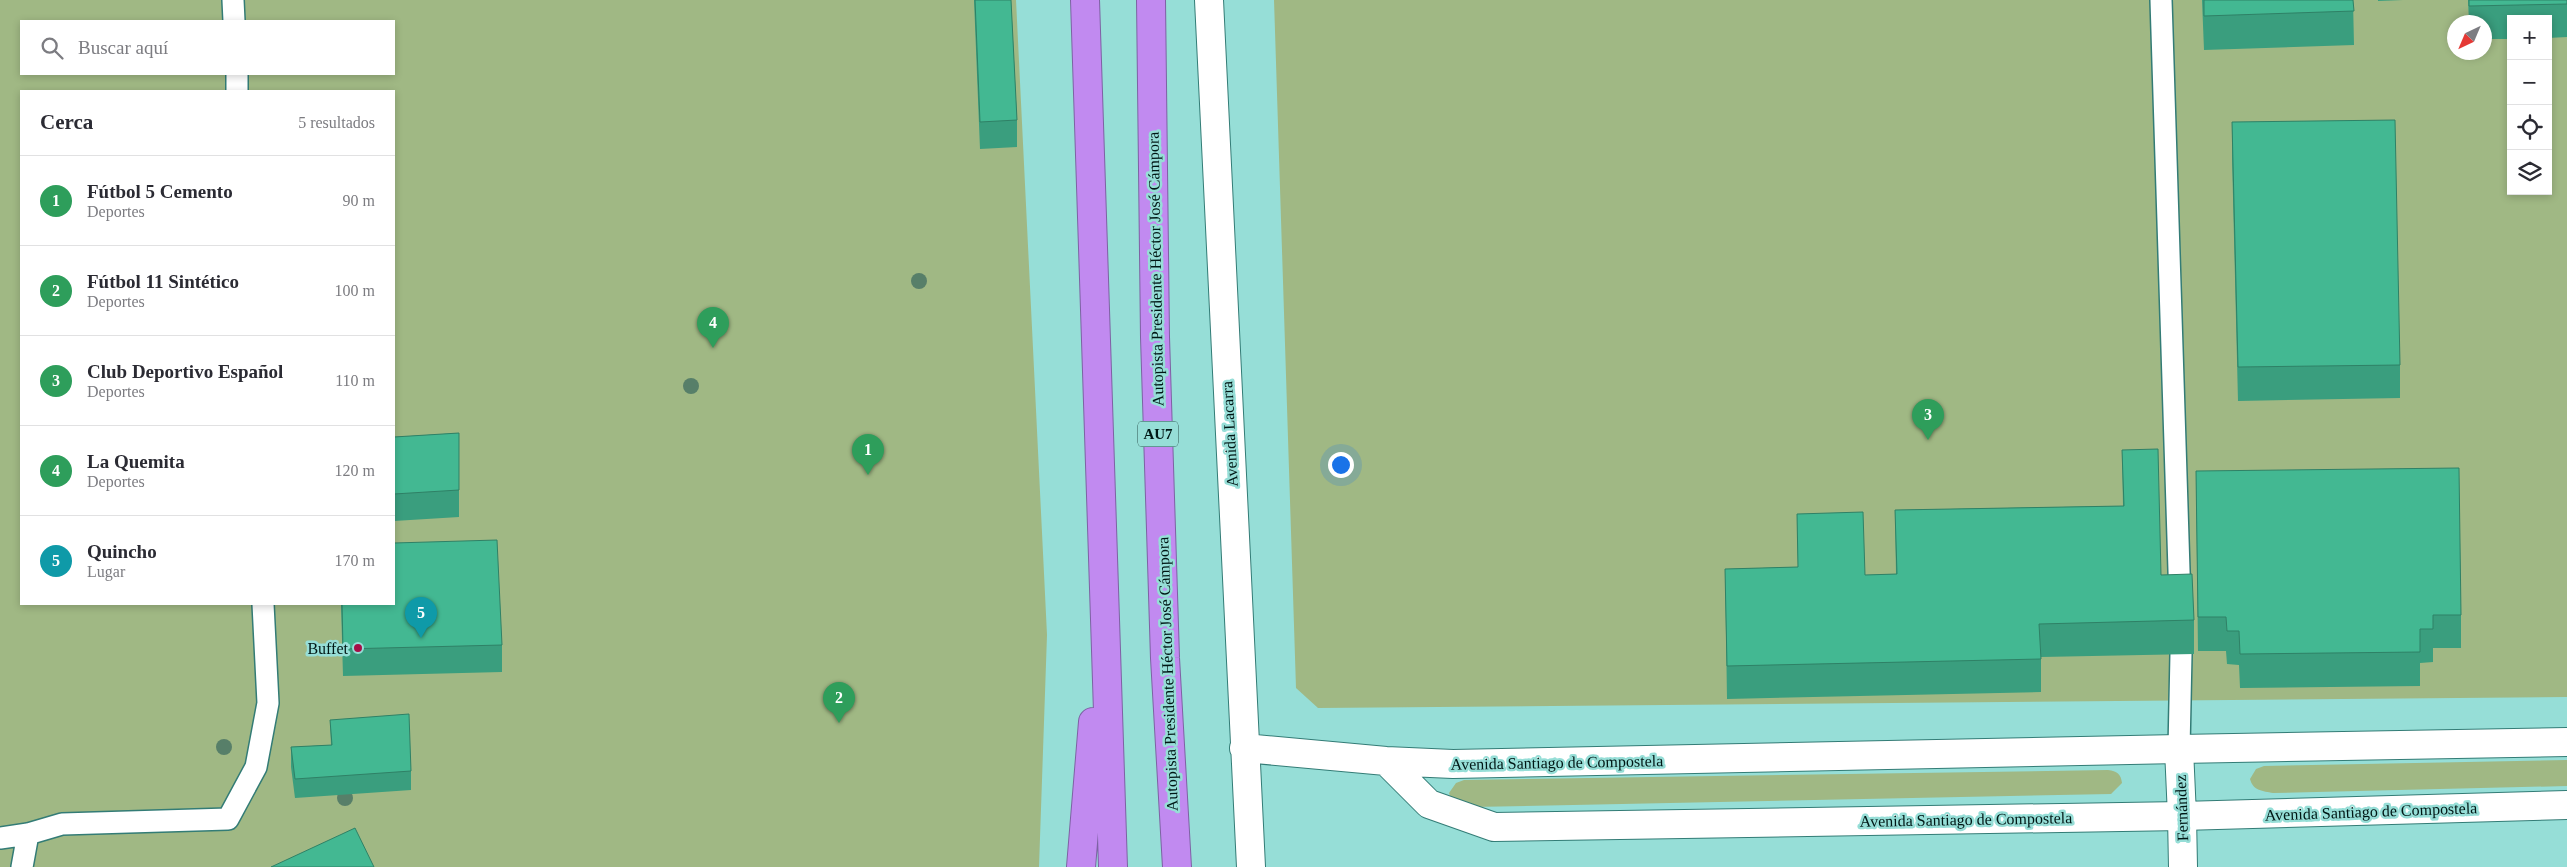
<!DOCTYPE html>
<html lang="es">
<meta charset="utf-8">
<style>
:root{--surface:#fff;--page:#f7f7f7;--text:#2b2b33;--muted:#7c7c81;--line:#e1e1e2;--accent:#2563eb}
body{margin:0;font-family:"Times New Roman",serif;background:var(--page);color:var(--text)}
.controls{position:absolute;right:15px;top:15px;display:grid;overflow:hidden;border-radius:0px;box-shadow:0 2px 8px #0003}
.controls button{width:45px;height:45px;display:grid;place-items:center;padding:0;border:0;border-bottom:1px solid var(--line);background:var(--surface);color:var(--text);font:25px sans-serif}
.compass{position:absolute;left:2447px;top:15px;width:45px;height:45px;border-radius:50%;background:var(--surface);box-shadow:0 2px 8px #0003;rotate:224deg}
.you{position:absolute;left:1340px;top:464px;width:18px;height:18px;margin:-12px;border:4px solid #fff;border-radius:50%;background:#1a73e8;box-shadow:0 0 0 8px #1a73e833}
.badge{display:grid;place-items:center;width:32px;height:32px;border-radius:50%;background:var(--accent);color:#fff;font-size:16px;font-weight:700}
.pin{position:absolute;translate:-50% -41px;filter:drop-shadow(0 1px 2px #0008)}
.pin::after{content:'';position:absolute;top:26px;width:18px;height:15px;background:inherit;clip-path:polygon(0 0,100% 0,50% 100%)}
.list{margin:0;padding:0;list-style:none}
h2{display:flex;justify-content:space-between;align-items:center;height:65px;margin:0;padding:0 20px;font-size:21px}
h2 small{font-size:16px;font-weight:400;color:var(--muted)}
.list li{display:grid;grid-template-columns:32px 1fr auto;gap:15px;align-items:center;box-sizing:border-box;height:90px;padding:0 20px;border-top:1px solid var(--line)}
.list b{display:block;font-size:19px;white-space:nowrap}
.list p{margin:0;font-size:16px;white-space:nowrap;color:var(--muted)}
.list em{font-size:16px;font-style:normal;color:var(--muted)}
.icon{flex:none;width:28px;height:28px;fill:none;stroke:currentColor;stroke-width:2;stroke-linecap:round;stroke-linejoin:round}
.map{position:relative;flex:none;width:2567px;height:867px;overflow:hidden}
.search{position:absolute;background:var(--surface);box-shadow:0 2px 8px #0003;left:20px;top:20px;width:375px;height:55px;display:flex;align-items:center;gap:12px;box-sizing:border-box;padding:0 18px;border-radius:0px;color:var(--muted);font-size:19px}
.panel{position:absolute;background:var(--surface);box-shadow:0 2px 8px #0003;left:20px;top:90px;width:375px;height:515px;border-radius:0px}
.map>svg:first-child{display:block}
.green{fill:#a0b884;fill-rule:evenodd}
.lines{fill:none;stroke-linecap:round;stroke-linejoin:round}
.service-casing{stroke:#337c76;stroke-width:24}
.minor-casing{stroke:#337c76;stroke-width:30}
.tertiary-casing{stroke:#337c76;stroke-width:30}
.motorway-casing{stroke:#7d62a3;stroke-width:30}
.service{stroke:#fff;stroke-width:21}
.minor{stroke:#fff;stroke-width:28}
.tertiary{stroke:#fff;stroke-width:28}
.motorway{stroke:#c18af0;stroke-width:28}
.tree{fill:#577f69}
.wall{fill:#3a9e7e}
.building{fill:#43b892;stroke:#2f8166}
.poi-dot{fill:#a50f47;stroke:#96ded7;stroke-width:2}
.labels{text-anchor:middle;stroke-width:5;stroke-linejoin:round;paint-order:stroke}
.shield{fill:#96ded7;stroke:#2d534f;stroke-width:1}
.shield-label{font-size:15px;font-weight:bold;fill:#001715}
.street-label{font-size:16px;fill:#001715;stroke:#96ded7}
.poi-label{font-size:16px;fill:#001715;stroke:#96ded7;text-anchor:end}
</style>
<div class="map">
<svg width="2567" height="867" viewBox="0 0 2567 867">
<rect width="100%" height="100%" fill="#96ded7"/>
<path class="green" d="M0 0H1016L1047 635 1039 867H0ZM21 21H394V74H21ZM21 91H394V604H21Z
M1274 0H2567V697L1318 708 1296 688ZM2511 19H2548V191H2511ZM2454 22H2484V52H2454Z
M2567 760V786L2273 793C2263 791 2253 791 2250 779L2256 769 2264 766Z
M2108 770C2117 771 2121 774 2122 783L2111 794 1473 807 1451 799 1449 793 1456 783 1464 780Z"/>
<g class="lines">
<defs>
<path id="service" d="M233 0 234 21
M2161 0 2180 602
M237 74V91
M2179 749 2181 654
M0 838 28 834 62 824 228 819 256 767 268 703 263 604
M22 867 28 834"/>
<path id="minor" d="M1209 0 1251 867
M1244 748 1386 761 1453 764 2179 749
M1386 761 1429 804 1494 827 2182 816 2183 867"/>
<path id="tertiary" d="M2567 742 2179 749 2182 816 2567 805"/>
<path id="motorway" d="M1085 0 1113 867
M1151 0 1155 337 1165 658 1177 867
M1081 867 1093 722"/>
</defs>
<use href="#service" class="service-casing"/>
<use href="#minor" class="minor-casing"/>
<use href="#tertiary" class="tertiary-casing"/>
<use href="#motorway" class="motorway-casing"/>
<use href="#service" class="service"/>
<use href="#minor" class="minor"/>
<use href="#tertiary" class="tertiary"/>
<use href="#motorway" class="motorway"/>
</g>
<g class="tree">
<circle cx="919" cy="281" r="8"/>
<circle cx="691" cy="386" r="8"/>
<circle cx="224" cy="747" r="8"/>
<circle cx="345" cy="798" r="8"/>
</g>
<path class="wall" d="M974 0H1011L1017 120V147L980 149Z
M2202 0H2353L2354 45 2204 50Z
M2378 0H2403L2378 1Z
M2468 0H2567V37L2548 38V19H2511V39H2484V22H2469Z
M2232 122 2400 365V398L2238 401 2232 156Z
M459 433V517L394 521V437Z
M2122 450 2161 575 2194 620V654L2041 657V692L1727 699 1725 569 1798 567 1797 514 1865 575 1896 574 1895 510 2123 506Z
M2196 471 2461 615V648H2433V662L2420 663V686L2240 688 2239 665 2227 664 2226 651H2198Z
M341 604H394L502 645V672L343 676Z
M330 720 411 771V790L295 798 291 767V747L331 745Z"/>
<path class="building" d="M975 0H1011L1017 120 980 122Z
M2204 0H2353L2354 11 2204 16Z
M2469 0H2567V4L2469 6Z
M2395 120 2400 365 2238 367 2232 122Z
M459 433V490L394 494V437Z
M2158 449 2161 575 2192 574 2194 620 2039 624 2041 659 1727 666 1725 569 1798 567 1797 514 1863 512 1865 575 1897 574 1895 510 2124 506 2122 450Z
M2459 468 2461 615H2433V629H2420V652L2240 654 2239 631H2227L2226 617H2198L2196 471Z
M497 540 502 645 343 649 342 604H394V543Z
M409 714 411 771 295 779 291 747 332 745 330 720Z
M355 828 374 867H271Z"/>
<circle class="poi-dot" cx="358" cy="648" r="5"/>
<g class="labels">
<rect class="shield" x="1138" y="421.5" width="40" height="25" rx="4"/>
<g class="shield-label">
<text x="1158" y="439">AU7</text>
</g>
<g class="street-label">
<text transform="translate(1155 269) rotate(-91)" y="6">Autopista Presidente Héctor José Cámpora</text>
<text transform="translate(1229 434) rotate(-93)" y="6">Avenida Lacarra</text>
<text transform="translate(1167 674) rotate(-92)" y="6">Autopista Presidente Héctor José Cámpora</text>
<text transform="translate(1557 762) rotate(-1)" y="6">Avenida Santiago de Compostela</text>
<text transform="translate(2181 808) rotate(-92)" y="6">Fernández</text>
<text transform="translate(2371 811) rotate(-2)" y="6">Avenida Santiago de Compostela</text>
<text transform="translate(1966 819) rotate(-1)" y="6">Avenida Santiago de Compostela</text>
</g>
<g class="poi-label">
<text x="348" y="654">Buffet</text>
</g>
</g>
</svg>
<div class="controls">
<button>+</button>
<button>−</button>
<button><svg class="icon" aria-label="locate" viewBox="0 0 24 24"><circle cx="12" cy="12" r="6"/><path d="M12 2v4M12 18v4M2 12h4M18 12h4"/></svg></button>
<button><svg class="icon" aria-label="layers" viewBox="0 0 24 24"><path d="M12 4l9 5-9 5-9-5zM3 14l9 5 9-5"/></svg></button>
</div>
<svg class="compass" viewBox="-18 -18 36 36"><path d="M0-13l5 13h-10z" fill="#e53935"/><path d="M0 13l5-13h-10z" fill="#7c7c81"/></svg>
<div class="you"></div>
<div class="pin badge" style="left:868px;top:475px;background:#2e9e5b">1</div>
<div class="pin badge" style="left:839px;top:723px;background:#2e9e5b">2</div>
<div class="pin badge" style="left:1928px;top:440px;background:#2e9e5b">3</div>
<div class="pin badge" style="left:713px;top:348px;background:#2e9e5b">4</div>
<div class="pin badge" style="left:421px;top:638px;background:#0f9aa8">5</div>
<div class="search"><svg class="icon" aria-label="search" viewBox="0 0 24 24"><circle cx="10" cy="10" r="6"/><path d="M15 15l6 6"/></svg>Buscar aquí</div>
<section class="panel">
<h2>Cerca<small>5 resultados</small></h2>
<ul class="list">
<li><span class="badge" style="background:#2e9e5b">1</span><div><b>Fútbol 5 Cemento</b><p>Deportes</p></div><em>90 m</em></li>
<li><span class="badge" style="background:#2e9e5b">2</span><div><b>Fútbol 11 Sintético</b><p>Deportes</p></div><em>100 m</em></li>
<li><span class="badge" style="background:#2e9e5b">3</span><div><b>Club Deportivo Español</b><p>Deportes</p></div><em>110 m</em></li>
<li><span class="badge" style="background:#2e9e5b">4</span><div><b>La Quemita</b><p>Deportes</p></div><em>120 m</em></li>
<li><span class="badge" style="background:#0f9aa8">5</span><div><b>Quincho</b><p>Lugar</p></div><em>170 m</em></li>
</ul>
</section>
</div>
